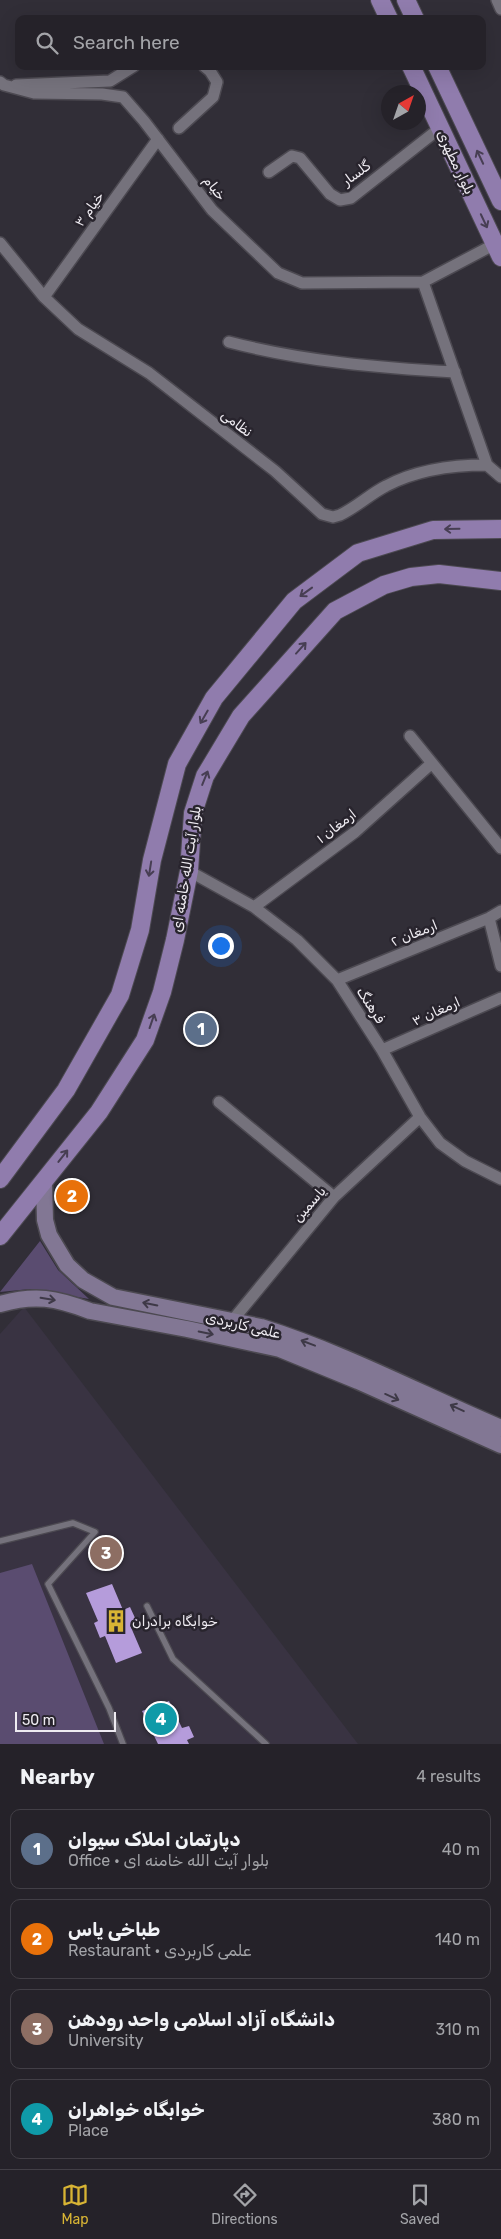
<!DOCTYPE html>
<meta charset="utf-8">
<style>
:root{--surface:#252229;--page:#2d2a31;--text:#f1f3f6;--muted:#a3a4a8;--line:#423f46;--accent:#d8b434}
body{margin:0;font-family:Rubik,"Noto Sans Arabic",sans-serif;background:var(--page);color:var(--text)}
.compass{position:absolute;left:381px;top:85px;width:45px;height:45px;border-radius:50%;background:var(--surface);box-shadow:0 5px 20px #0002;rotate:40deg}
.scale{position:absolute;left:15px;bottom:12px;width:101px;box-sizing:border-box;padding-left:5px;border:2px solid #eeebf1;border-top:0;font-size:14px;line-height:18px;white-space:nowrap;color:#eeebf1;-webkit-text-stroke:4px #28242d;paint-order:stroke}
.you{position:absolute;left:220px;top:945px;width:18px;height:18px;margin:-12px;border:4px solid #fff;border-radius:50%;background:#1a73e8;box-shadow:0 0 0 8px #1a73e833}
.badge{display:grid;place-items:center;width:32px;height:32px;border-radius:50%;background:var(--accent);color:#fff;font-size:16px;font-weight:700}
.pin{position:absolute;translate:-50% -50%;border:2px solid #fff;box-shadow:0 1px 5px #0006}
.list{margin:0;padding:0;list-style:none}
h2{display:flex;justify-content:space-between;align-items:center;height:65px;margin:0;padding:0 20px;font-size:21px}
h2 small{font-size:16px;font-weight:400;color:var(--muted)}
.list li{display:grid;grid-template-columns:32px 1fr auto;gap:15px;align-items:center;box-sizing:border-box;height:80px;margin:0 10px 10px;padding:0 10px;border:1px solid var(--line);border-radius:10px}
.list b{display:block;font-size:19px;white-space:nowrap}
.list p{margin:0;font-size:16px;white-space:nowrap;color:var(--muted)}
.list em{font-size:16px;font-style:normal;color:var(--muted)}
.icon{flex:none;width:28px;height:28px;fill:none;stroke:currentColor;stroke-width:2;stroke-linecap:round;stroke-linejoin:round}
.map{position:relative;flex:none;width:501px;height:1744px;overflow:hidden}
.search{position:absolute;background:var(--surface);box-shadow:0 5px 20px #0002;left:15px;right:15px;top:15px;height:55px;display:flex;align-items:center;gap:12px;box-sizing:border-box;padding:0 18px;border-radius:10px;color:var(--muted);font-size:19px}
.sheet{height:425px;background:var(--surface)}
nav{display:flex;justify-content:space-around;align-items:center;box-sizing:border-box;height:70px;border-top:1px solid var(--line);background:var(--surface);font-size:14px;color:var(--muted)}
nav a{display:grid;justify-items:center;gap:2px}
nav .on{color:var(--accent)}
.map>svg:first-child{display:block}
.built{fill:#393342}
.green{fill:#5a4c70}
.building{fill:#b59cdb}
.lines{fill:none;stroke-linecap:round;stroke-linejoin:round}
.lane-casing{stroke:#4c4951;stroke-width:8}
.street-casing{stroke:#4c4951;stroke-width:14}
.secondary-casing{stroke:#4c4951;stroke-width:19}
.primary-casing{stroke:#4c4951;stroke-width:20}
.lane{stroke:#75727c;stroke-width:5.5}
.street{stroke:#75727c;stroke-width:11}
.secondary{stroke:#827794;stroke-width:16}
.primary{stroke:#907cad;stroke-width:18}
.oneway{stroke:#473e53}
.oneway2{stroke:#3e3947}
.labels{text-anchor:middle;stroke-width:5;stroke-linejoin:round;paint-order:stroke}
.street-label{font-size:14px;fill:#eeebf1;stroke:#28242d}
.poi-label{font-size:14px;fill:#eeebf1;stroke:#28242d;text-anchor:start}
</style>
<div class="map">
<svg width="501" height="1744" viewBox="0 0 501 1744">
<rect width="100%" height="100%" fill="#312e37"/>
<path class="built" d="M24 1307 358 1744H0V1334Z"/>
<path class="green" d="M40 1241 58 1270 89 1299 30 1289 0 1292Z
M32 1564 104 1744H0V1573Z"/>
<path class="building" d="M112 1584 123 1610 130 1607 136 1620 130 1625 142 1653 116 1663 105 1636 100 1638 94 1623 98 1621 86 1593Z
M169 1701 182 1728 189 1726 194 1737 187 1740 189 1744H158L142 1711Z"/>
<g class="lines">
<defs>
<path id="lane" d="M0 1541 73 1523 95 1532 48 1584 109 1708 123 1744
M147 1606 173 1659 266 1744"/>
<path id="street" d="M497 0 501 9
M0 82 4 85 34 93 102 94 123 97 144 121 212 210 278 273 302 283 423 282 487 465 501 477
M16 85 110 81 134 66
M179 128 213 97 217 82 210 71 204 66
M269 172 292 156 300 158 330 194 340 200 351 198 440 128
M0 243 44 297 78 329 149 373 275 471 322 514 333 517 340 515C357 507 370 494 386 486 416 470 452 465 487 465
M423 282 495 244
M44 297 158 139
M229 342C302 361 379 368 455 372
M410 736 501 848
M189 871 254 907 297 940 337 980 382 1050 420 1117 440 1143 465 1161 501 1179
M254 907 355 832 432 763
M489 918 501 966
M337 980 489 918 501 911
M382 1050 501 998
M219 1102 334 1197
M232 1321 334 1197 420 1117"/>
<path id="secondary" d="M44 1181 45 1220 49 1235 67 1265 83 1280 113 1297 261 1327C344 1353 421 1394 501 1428
M0 1304C35 1294 56 1298 90 1311L187 1329 280 1349 358 1381 501 1445"/>
<path id="primary" d="M380 0 389 19
M406 0 415 19
M411 66 501 257
M437 66 501 201
M0 1179 66 1090 120 995 140 930 152 860 177 764 214 698 294 601 358 553 433 530 501 529
M0 1236 99 1112 145 1040 162 992 175 940 189 871 193 813 205 776 241 716 335 611 384 585 411 577 439 574 501 581"/>
</defs>
<use href="#lane" class="lane-casing"/>
<use href="#street" class="street-casing"/>
<use href="#secondary" class="secondary-casing"/>
<use href="#primary" class="primary-casing"/>
<use href="#lane" class="lane"/>
<use href="#street" class="street"/>
<use href="#secondary" class="secondary"/>
<use href="#primary" class="primary"/>
</g>
<defs><path id="oneway-shaft" d="M-6 0H5M1.5-3L5.5 0L1.5 3" fill="none" stroke-width="1.6" stroke-linecap="round" stroke-linejoin="round" transform="scale(1.25)"/></defs>
<g class="oneway">
<use href="#oneway-shaft" transform="translate(480 157) rotate(-115)"/>
<use href="#oneway-shaft" transform="translate(484 221) rotate(65)"/>
<use href="#oneway-shaft" transform="translate(452 529) rotate(179)"/>
<use href="#oneway-shaft" transform="translate(306 592) rotate(144)"/>
<use href="#oneway-shaft" transform="translate(301 648) rotate(-48)"/>
<use href="#oneway-shaft" transform="translate(204 717) rotate(120)"/>
<use href="#oneway-shaft" transform="translate(205 778) rotate(-68)"/>
<use href="#oneway-shaft" transform="translate(150 869) rotate(99)"/>
<use href="#oneway-shaft" transform="translate(152 1021) rotate(-71)"/>
<use href="#oneway-shaft" transform="translate(63 1156) rotate(-52)"/>
</g>
<g class="oneway2">
<use href="#oneway-shaft" transform="translate(48 1299) rotate(9)"/>
<use href="#oneway-shaft" transform="translate(150 1304) rotate(-169)"/>
<use href="#oneway-shaft" transform="translate(206 1333) rotate(12)"/>
<use href="#oneway-shaft" transform="translate(308 1343) rotate(-159)"/>
<use href="#oneway-shaft" transform="translate(392 1397) rotate(24)"/>
<use href="#oneway-shaft" transform="translate(457 1408) rotate(-155)"/>
</g>
<defs>
<symbol id="building-bare" viewBox="-9 -9 18 18"><path d="M-4-6H4V6H1V3H-1V6H-4ZM-2.5-4.3h1.7v1.8h-1.7ZM.8-4.3h1.7v1.8H.8ZM-2.5-1h1.7V.8h-1.7ZM.8-1h1.7V.8H.8Z" fill="#d8b434" stroke="#28242d" stroke-width="2.5" paint-order="stroke"/></symbol>
</defs>
<g fill-rule="evenodd">
<use href="#building-bare" x="100" y="1605" width="32" height="32"/>
</g>
<g class="labels">
<g class="street-label">
<text transform="translate(456 162) rotate(65)" y="5">بلوار مطهری</text>
<text transform="translate(356 173) rotate(-36)" y="5">گلسار</text>
<text transform="translate(215 188) rotate(52)" y="5">خیام</text>
<text transform="translate(89 209) rotate(-54)" y="5">خیام ۳</text>
<text transform="translate(237 423) rotate(37)" y="5">نظامی</text>
<text transform="translate(336 826) rotate(-38)" y="5">ارمغان ۱</text>
<text transform="translate(186 869) rotate(-81)" y="5">بلوار آیت الله خامنه ای</text>
<text transform="translate(414 933) rotate(-22)" y="5">ارمغان ۲</text>
<text transform="translate(371 1005) rotate(57)" y="5">فرهنگ</text>
<text transform="translate(436 1011) rotate(-24)" y="5">ارمغان ۳</text>
<text transform="translate(309 1204) rotate(-49)" y="5">یاسمین</text>
<text transform="translate(243 1325) rotate(13)" y="5">علمی کاربردی</text>
</g>
<g class="poi-label">
<text x="132" y="1626">خوابگاه برادران</text>
</g>
</g>
</svg>
<svg class="compass" viewBox="-18 -18 36 36"><path d="M0-13l5 13h-10z" fill="#e53935"/><path d="M0 13l5-13h-10z" fill="#a3a4a8"/></svg>
<div class="scale">50 m</div>
<div class="you"></div>
<div class="pin badge" style="left:201px;top:1029px;background:#5c6f8a">1</div>
<div class="pin badge" style="left:72px;top:1196px;background:#e8710a">2</div>
<div class="pin badge" style="left:106px;top:1553px;background:#8d6e63">3</div>
<div class="pin badge" style="left:161px;top:1719px;background:#0f9aa8">4</div>
<div class="search"><svg class="icon" aria-label="search" viewBox="0 0 24 24"><circle cx="10" cy="10" r="6"/><path d="M15 15l6 6"/></svg>Search here</div>
</div>
<section class="sheet">
<h2>Nearby<small>4 results</small></h2>
<ul class="list">
<li><span class="badge" style="background:#5c6f8a">1</span><div><b>دپارتمان املاک سیوان</b><p>Office · بلوار آیت الله خامنه ای</p></div><em>40 m</em></li>
<li><span class="badge" style="background:#e8710a">2</span><div><b>طباخی یاس</b><p>Restaurant · علمی کاربردی</p></div><em>140 m</em></li>
<li><span class="badge" style="background:#8d6e63">3</span><div><b>دانشگاه آزاد اسلامی واحد رودهن</b><p>University</p></div><em>310 m</em></li>
<li><span class="badge" style="background:#0f9aa8">4</span><div><b>خوابگاه خواهران</b><p>Place</p></div><em>380 m</em></li>
</ul>
</section>
<nav>
<a class="on"><svg class="icon" aria-label="map" viewBox="0 0 24 24"><path d="M3 6l6-2 6 2 6-2v14l-6 2-6-2-6 2zM9 4v14M15 6v14"/></svg>Map</a>
<a><svg class="icon" aria-label="directions" viewBox="0 0 24 24"><path d="M12 3l9 9-9 9-9-9zM9 14v-3h6M13 9l2 2-2 2"/></svg>Directions</a>
<a><svg class="icon" aria-label="saved" viewBox="0 0 24 24"><path d="M7 4h10v16l-5-4-5 4z"/></svg>Saved</a>
</nav>
